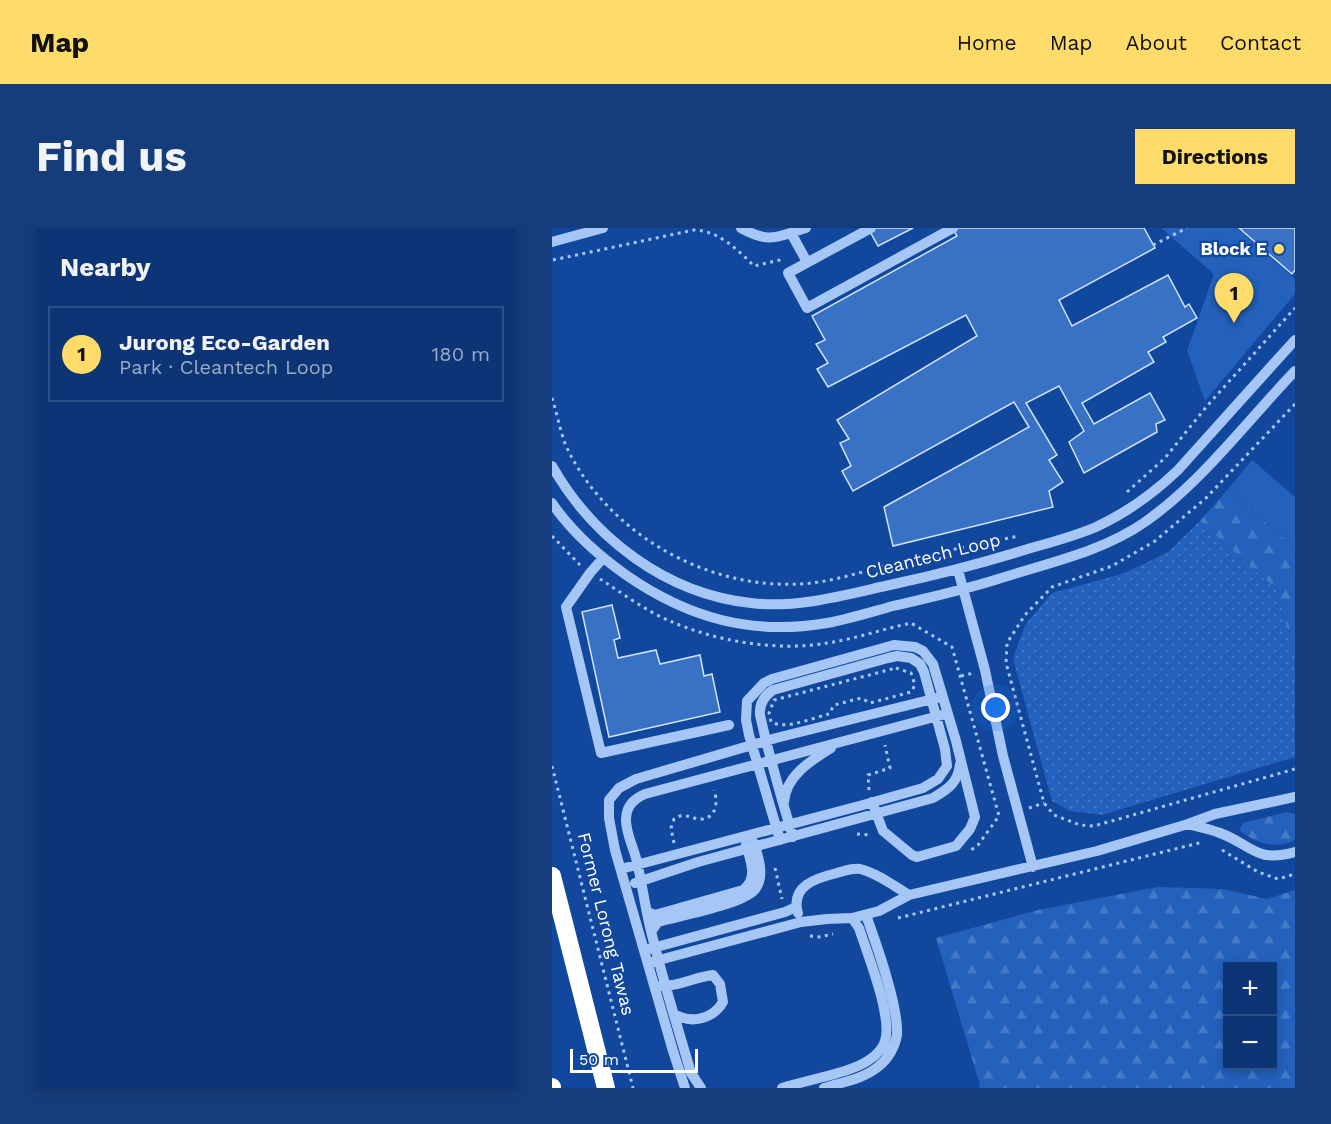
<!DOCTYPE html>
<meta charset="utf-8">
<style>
:root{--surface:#0d3576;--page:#163d7b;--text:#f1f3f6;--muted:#9aabc5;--line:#2d5088;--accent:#ffdb6a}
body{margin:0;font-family:"Work Sans",sans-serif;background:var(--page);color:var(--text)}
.controls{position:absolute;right:18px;bottom:18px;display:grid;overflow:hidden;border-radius:0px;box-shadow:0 3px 9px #0003}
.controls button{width:54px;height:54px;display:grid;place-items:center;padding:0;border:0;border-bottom:2px solid var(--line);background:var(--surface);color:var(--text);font:30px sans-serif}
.scale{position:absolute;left:18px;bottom:15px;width:128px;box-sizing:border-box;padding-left:6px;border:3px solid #fff;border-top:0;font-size:16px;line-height:21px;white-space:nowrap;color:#fff;-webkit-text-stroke:4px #11479d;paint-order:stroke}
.you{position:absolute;left:444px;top:480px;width:21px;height:21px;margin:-15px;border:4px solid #fff;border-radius:50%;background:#1a73e8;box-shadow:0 0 0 9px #1a73e833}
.badge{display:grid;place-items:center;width:39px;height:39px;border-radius:50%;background:var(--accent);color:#111;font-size:20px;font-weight:700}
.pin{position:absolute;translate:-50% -50px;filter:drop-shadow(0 2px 3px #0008)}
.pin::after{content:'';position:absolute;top:32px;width:21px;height:18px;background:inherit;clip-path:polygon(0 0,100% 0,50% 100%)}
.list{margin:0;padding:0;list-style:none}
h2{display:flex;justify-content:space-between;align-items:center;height:78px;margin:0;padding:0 24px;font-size:26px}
h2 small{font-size:20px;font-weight:400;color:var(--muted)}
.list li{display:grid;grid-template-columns:39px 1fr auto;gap:18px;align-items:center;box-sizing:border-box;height:96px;margin:0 12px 12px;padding:0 12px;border:2px solid var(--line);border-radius:0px}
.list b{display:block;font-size:22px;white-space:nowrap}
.list p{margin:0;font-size:20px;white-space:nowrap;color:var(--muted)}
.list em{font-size:20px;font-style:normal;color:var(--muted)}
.map{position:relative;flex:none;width:743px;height:860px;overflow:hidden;border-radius:0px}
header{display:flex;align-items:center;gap:36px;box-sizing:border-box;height:84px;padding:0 30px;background:var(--accent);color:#111}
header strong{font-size:28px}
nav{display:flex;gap:33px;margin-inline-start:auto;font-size:21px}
.intro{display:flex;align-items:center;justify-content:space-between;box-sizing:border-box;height:144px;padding:0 36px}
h1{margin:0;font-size:42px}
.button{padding:15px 27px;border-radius:0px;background:var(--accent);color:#111;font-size:21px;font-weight:700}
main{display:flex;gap:36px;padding:0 36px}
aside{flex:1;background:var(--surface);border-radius:0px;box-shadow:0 3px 9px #0003}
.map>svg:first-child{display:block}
.grass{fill:url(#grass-dots)}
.forest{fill:url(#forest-firs);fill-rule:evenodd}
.park{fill:#2361bc}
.building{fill:#3971c4;stroke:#cfe2fe;stroke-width:1.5}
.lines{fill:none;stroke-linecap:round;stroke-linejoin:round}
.path{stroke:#a6c6f5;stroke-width:3;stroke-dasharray:3 4.5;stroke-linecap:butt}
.minor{stroke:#a6c6f5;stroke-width:10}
.highway{stroke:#fff;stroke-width:18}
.poi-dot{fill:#ffdb6a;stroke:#11479d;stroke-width:2}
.labels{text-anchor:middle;stroke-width:4.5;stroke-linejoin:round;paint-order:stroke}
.poi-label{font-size:18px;font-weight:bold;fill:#fff;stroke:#11479d;text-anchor:end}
.street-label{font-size:18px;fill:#fff;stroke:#11479d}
</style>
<header>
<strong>Map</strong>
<nav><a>Home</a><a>Map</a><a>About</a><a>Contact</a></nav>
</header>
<div class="intro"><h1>Find us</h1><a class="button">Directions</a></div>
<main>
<aside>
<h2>Nearby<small></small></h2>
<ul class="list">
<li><span class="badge">1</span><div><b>Jurong Eco-Garden</b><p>Park · Cleantech Loop</p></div><em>180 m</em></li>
</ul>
</aside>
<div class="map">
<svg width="743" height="860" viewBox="0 0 743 860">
<defs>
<pattern id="grass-dots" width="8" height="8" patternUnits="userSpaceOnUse" patternTransform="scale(1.5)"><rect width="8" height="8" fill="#2361bc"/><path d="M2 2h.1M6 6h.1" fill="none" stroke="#4479c6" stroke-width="1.8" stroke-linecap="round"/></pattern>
<pattern id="forest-firs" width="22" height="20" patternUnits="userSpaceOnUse" patternTransform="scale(1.5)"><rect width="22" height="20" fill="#2361bc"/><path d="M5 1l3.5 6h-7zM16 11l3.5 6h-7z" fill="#4479c6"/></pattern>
</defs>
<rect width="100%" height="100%" fill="#11479d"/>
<path class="grass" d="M648 293 725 362 743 428V529L550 587 518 583 500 573 461 431 473 397 500 365 573 345 616 324Z"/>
<path class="forest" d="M676 261 743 320V428L725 362 648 293Z
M735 584 743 586V612C724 622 702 615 687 602L691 595Z
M605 659 671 661 715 671 743 662V860H427L428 857 384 710 486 682ZM676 738H720V838H676Z"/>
<path class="park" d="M609 0H685L743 51V66L653 173 635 123 662 46Z
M700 232 743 269V320L676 261Z"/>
<path class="building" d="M316 0H361L326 18Z
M400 0H592L603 20 507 72 520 98 616 47 633 79 637 76 645 90 611 109 614 114 596 124 602 134 530 175 542 196 598 165 613 192 604 196 605 204 532 245 517 214 532 203 507 158 474 175 505 227 497 232 511 254 497 263 501 279 341 318 332 279 477 199 462 174 301 263 290 243 299 238 288 215 297 211 285 192 425 108 414 87 276 159 265 141 276 135 264 116 273 112 260 88 405 8Z
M687 0H743V42L740 46Z
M60 377 68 410 62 412 66 430 104 422 108 436 148 427 152 448 160 446 168 484 57 509 30 384Z"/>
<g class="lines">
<path class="path" d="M601 17 635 0
M1 32 142 2C167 3 185 21 202 38L232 31
M0 170C5 185 8 203 14 218 57 310 167 369 267 354 292 350 317 342 342 335 384 325 425 316 467 308
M743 176 654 270 603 313 560 338 500 359 473 387 455 415 454 435 492 575 502 587 528 597 542 598 743 541
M575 264 613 230 655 178 743 80
M0 308 28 337
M48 351C70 365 94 383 118 393 163 413 226 424 275 415 303 411 331 401 359 395L400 419 447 588 426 617 419 622
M344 440 359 445 363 457 359 464 318 475 309 470 282 477 277 486C260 490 235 502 219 494L217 485 222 472Z
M409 448 422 445
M0 538 81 860
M317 562 316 547 338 540 333 517
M477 580 492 575
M305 606 319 607
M122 615 119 600 122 591C133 583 140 592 151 591 165 589 166 572 162 562
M670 622 706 644 726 651 743 646
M223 640 230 671
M346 690 651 614
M258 708 267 709 281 706"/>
<path class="minor" d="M189 0C218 16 224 9 254 0
M319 0 236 45 255 80 401 0
M239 5 255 34
M0 14 51 0
M0 238C41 310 114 366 199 375 246 381 296 366 342 356 389 346 434 334 479 320 501 314 523 308 544 299 574 285 602 265 626 242L743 112
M0 275C19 303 46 327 74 347 136 390 200 408 275 395 297 391 319 384 341 378 376 370 412 362 446 351 496 335 550 324 593 294 650 254 695 193 743 143
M51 330 38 345 14 379 49 525 177 497
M406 342 433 442 451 528 481 639
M232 574C234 548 258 533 279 520
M636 596C647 599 658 601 668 605 702 618 703 635 743 624
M228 612 197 507 194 492 195 473 212 455 220 451 342 417 363 419 371 423 381 436 404 513 423 589 418 601 404 618 365 629 360 627 331 603 320 574
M69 641 311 577 371 560 386 551 395 538 393 521 372 444 368 436 359 430 345 428 336 430 221 462C212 468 207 476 208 487 217 528 229 569 241 609
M83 655 146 634 381 570C396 561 406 555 408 536
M96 684 103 687 191 662C207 650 198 632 194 616
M246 685C238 658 264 650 285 645 292 643 300 640 308 641 325 645 342 658 357 667
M99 704 106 694C126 688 194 676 204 660 213 647 206 628 202 615
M97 721 233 684 244 679
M96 735 249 694 275 691 300 690 327 683 357 667 545 623 636 596 663 586 743 569
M108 758C127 759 142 749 161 747L168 756 171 774C161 791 138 797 121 785
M133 860 121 823 63 622 57 590V572L67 560 84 551 224 510 385 470
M149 860 139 845C126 800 112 756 101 711 94 686 91 660 85 634 82 620 73 604 74 590 75 577 82 571 93 566L390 487
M230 860C255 852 283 848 306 838 317 833 329 825 333 813 341 789 315 725 307 700L300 690
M272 860C290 854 312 851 327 838 336 831 343 819 345 807 347 779 324 715 314 687"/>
<path class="highway" d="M0 648 54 860
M0 859V860"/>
</g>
<circle class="poi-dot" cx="727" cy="21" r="6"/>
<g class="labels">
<g class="poi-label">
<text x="715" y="27">Block E</text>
</g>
<g class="street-label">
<text transform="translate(381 328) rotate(-14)" y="6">Cleantech Loop</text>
<text transform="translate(54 696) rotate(76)" y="6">Former Lorong Tawas</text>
</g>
</g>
</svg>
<div class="controls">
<button>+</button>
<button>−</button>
</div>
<div class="scale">50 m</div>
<div class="you"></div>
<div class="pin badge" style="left:682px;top:95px">1</div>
</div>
</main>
